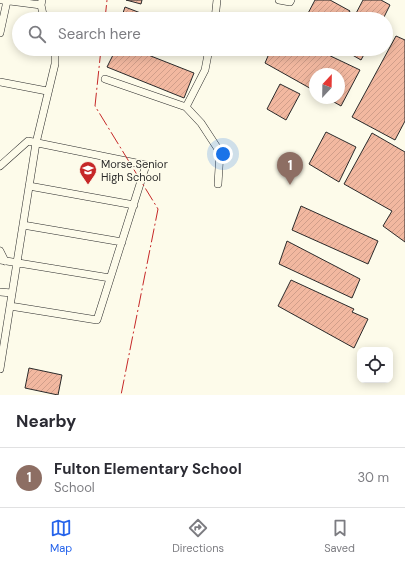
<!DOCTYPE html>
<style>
:root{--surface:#fff;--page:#f2f2f3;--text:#2b2b33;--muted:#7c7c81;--line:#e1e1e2;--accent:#2563eb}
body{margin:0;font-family:"DM Sans",sans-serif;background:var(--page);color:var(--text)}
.controls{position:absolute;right:12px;bottom:12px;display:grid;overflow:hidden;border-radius:8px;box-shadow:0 2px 10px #0003}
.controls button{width:36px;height:36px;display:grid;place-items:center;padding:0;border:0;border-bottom:1px solid var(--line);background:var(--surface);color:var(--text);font:20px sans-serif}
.compass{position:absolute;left:309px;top:68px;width:36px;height:36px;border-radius:50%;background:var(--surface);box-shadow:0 2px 10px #0003;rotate:22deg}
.you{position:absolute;left:223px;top:154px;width:14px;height:14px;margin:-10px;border:3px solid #fff;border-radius:50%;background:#1a73e8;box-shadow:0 0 0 6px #1a73e833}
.badge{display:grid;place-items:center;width:26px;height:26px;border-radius:50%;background:var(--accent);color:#fff;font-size:13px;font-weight:700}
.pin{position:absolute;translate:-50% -33px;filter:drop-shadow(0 1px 2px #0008)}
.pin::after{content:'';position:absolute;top:21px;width:14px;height:12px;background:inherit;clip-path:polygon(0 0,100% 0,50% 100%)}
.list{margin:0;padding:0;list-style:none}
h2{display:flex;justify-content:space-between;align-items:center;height:52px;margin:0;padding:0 16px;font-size:17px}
h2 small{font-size:13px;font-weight:400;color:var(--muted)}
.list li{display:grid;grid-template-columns:26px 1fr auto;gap:12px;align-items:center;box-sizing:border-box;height:60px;padding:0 16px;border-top:1px solid var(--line)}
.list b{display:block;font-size:15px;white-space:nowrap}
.list p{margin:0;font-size:13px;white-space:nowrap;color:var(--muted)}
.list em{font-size:13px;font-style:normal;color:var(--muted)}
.icon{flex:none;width:22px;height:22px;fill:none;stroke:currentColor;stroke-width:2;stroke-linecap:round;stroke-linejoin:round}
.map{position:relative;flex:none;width:405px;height:395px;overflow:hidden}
.search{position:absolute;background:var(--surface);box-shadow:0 2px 10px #0003;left:12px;right:12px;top:12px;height:44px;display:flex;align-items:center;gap:10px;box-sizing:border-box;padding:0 14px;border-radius:22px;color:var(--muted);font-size:15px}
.sheet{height:112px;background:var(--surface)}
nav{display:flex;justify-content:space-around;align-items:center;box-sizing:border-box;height:56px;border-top:1px solid var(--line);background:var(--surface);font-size:11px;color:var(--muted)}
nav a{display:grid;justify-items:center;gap:2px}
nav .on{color:var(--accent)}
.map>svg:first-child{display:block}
.building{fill:url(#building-hatch);stroke:#2b2b2b}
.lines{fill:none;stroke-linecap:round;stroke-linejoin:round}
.service-casing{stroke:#2b2b2b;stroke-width:8}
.service{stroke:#fdfbea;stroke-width:7}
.power{stroke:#c62828;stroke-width:1;stroke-dasharray:14 3 2 3;stroke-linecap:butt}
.labels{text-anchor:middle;stroke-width:3;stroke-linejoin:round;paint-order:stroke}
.poi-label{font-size:11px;fill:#2b2b2b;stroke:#fdfbea;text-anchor:start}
</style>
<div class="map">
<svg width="405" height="395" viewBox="0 0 405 395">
<defs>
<pattern id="building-hatch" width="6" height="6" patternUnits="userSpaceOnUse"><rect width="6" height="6" fill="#f2b8a0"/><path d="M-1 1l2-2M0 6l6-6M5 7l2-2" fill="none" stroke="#d09e8a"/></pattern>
</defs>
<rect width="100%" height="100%" fill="#fdfbea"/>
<path class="building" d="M126 0H142L141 4Z
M315 0H330L350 11 346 19H305Z
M363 0H381L390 5 383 19H353Z
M125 7 151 17V19H121Z
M396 36 405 40V121L395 140 352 117Z
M116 49H133L194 73 184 98 107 67Z
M162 49H173L172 53Z
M271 49H322L320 51 360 70 341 106 327 98H339V74H315V91L265 63Z
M342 49H367L361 60Z
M280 84 300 94 286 120 267 109Z
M326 132 356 147 339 182 309 164Z
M372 133 405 152V242L383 226 392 211 344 184Z
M301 206 378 241 368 264 292 230Z
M287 241 360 279 352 298 279 264Z
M291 280 354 309 352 312 368 319 354 348 278 306Z
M29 368 62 375 58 395 25 388Z"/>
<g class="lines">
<defs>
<path id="service" d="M2 0 41 5
M42 0 41 5 44 19
M279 0 290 2 291 0
M215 19 217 0
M0 33 7 1
M105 79 186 107 201 123 220 152 218 184
M0 82 47 91
M186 107 205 70 209 49
M0 166 28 141 146 165 97 320 10 306
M29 186 134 205
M23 225 122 242
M0 251 5 261
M0 260 110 278
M0 292 12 293
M0 369 36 143 55 64V49"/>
</defs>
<use href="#service" class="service-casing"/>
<use href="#service" class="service"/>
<path class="power" d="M105 19 107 0
M101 49 95 106 158 209 121 395"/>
</g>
<defs>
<symbol id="school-pin" viewBox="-11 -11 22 30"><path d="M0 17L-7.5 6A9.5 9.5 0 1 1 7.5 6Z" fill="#c62828" stroke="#fdfbea"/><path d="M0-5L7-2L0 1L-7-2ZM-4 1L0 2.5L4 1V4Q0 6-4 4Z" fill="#fff"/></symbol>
</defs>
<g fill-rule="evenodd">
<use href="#school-pin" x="78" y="160" width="20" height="27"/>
</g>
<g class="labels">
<g class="poi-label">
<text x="101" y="168">Morse Senior<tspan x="101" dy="13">High School</tspan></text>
</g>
</g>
</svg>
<div class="controls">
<button><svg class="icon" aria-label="locate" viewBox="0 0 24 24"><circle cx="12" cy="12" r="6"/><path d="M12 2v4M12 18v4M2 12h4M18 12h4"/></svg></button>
</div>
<svg class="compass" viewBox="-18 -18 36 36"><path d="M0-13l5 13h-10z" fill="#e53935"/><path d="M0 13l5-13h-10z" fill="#7c7c81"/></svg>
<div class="you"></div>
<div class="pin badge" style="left:290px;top:185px;background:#8d6e63">1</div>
<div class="search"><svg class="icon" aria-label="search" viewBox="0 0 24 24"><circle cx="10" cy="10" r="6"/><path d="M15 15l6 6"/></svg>Search here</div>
</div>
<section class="sheet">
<h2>Nearby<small></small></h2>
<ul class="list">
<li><span class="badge" style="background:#8d6e63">1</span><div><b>Fulton Elementary School</b><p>School</p></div><em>30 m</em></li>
</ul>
</section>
<nav>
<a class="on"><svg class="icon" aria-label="map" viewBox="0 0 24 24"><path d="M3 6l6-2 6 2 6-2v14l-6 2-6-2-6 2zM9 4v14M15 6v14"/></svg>Map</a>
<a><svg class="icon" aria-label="directions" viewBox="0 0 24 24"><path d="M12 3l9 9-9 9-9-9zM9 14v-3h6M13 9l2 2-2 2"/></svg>Directions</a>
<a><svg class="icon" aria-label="saved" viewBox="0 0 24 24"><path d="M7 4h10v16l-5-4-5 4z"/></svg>Saved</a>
</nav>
